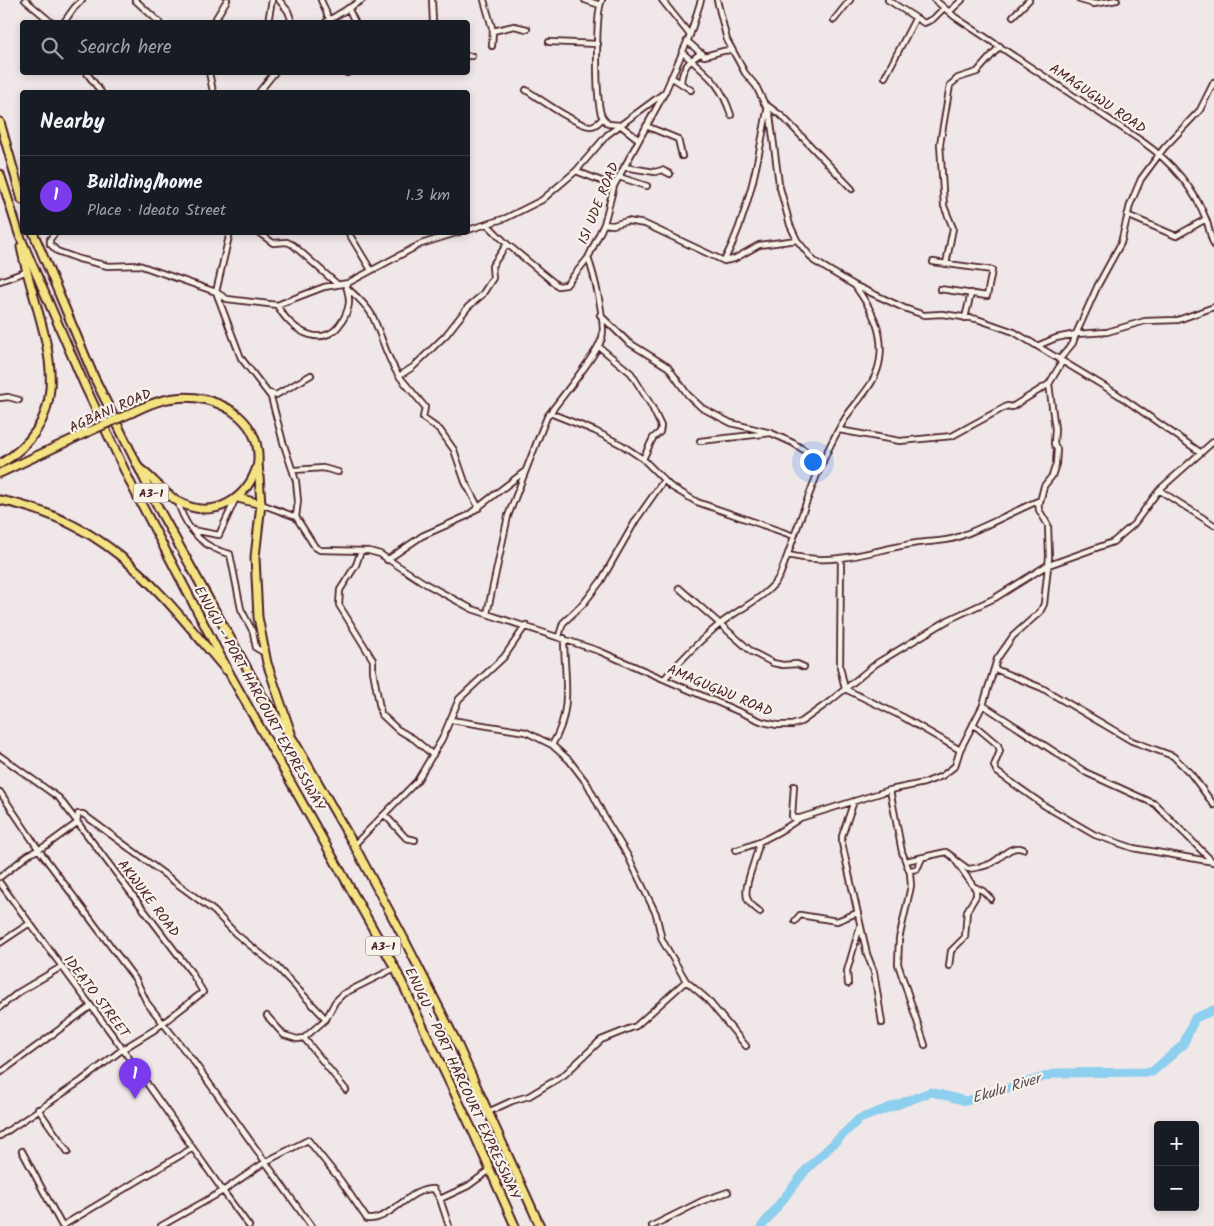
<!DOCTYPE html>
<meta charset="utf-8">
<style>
:root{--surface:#171b24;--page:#20242c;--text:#f1f3f6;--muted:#9ea1a6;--line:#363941;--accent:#7c3aed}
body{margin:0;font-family:Kalam,sans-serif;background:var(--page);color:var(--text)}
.controls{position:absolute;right:15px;bottom:15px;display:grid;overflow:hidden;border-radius:5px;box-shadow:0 2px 8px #0003}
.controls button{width:45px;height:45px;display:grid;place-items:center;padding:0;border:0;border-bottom:1px solid var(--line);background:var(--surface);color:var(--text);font:25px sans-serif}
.you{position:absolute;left:812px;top:461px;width:18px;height:18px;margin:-12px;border:4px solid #fff;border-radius:50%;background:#1a73e8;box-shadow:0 0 0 8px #1a73e833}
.badge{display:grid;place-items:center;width:32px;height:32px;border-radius:50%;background:var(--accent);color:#fff;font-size:16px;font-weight:700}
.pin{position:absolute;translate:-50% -41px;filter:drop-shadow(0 1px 2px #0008)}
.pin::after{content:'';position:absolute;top:26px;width:18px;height:15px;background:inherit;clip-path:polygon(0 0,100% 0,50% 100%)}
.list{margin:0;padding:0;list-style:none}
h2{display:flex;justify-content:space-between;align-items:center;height:65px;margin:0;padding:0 20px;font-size:21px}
h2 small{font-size:16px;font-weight:400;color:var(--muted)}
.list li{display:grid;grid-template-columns:32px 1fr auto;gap:15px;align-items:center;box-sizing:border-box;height:80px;padding:0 20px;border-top:1px solid var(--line)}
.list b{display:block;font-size:19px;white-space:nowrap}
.list p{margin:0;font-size:16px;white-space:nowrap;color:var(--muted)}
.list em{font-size:16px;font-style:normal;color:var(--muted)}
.icon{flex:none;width:28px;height:28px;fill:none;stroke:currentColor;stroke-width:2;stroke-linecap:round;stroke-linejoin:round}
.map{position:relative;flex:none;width:1214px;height:1226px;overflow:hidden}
.search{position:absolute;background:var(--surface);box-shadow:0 2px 8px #0003;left:20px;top:20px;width:450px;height:55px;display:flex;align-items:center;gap:12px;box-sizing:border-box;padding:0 18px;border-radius:5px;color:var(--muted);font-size:19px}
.panel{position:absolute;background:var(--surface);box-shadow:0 2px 8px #0003;left:20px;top:90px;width:450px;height:145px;border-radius:5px}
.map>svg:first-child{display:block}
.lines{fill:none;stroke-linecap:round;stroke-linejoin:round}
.river{stroke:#8ccfee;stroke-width:9}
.minor-casing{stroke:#4a1f2b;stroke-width:8}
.primary-casing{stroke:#4a1f2b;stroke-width:11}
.trunk-casing{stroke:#4a1f2b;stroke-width:11}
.minor{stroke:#f7f3e8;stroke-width:4.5}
.primary{stroke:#f4e382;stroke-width:7}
.trunk{stroke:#f4e382;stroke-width:7}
.primary-bridge-casing{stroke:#4a1f2b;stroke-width:11;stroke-linecap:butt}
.primary-bridge{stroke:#f4e382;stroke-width:7}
.labels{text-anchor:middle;stroke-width:4.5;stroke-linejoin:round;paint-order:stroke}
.shield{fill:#f7f3e8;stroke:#7e5f64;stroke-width:1}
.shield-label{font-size:12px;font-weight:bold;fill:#4a1f2b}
.street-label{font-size:14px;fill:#4a1f2b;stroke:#f7f3e8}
.water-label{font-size:15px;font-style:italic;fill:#5a4b5c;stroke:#f7f3e8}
</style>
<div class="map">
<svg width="1214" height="1226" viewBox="0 0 1214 1226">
<rect width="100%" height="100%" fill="#f0e7e8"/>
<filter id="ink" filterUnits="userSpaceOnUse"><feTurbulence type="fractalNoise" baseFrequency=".02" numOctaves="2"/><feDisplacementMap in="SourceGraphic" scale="10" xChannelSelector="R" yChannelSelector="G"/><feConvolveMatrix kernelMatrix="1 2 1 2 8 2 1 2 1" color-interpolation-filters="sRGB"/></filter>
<g filter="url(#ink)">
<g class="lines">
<path class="river" d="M762 1226 806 1170 859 1119 931 1092 966 1101 1057 1073 1152 1072 1183 1045 1195 1018 1214 1010"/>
<defs>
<path id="minor" d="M25 0 51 22
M135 0 159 22
M279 0 288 11 292 22
M321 0 329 19
M432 0 433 22
M484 0 493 31 492 46
M585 0 600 5
M602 0C595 14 596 98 601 114 602 118 605 120 608 124L620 125 638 139
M662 0 690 35
M717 0 727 40 745 73 756 86 770 115 779 184 790 225 797 240 814 261 854 285 904 308 924 315 942 314 977 319 1014 332 1117 394 1200 452
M888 0 924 23 933 19 944 8
M935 0 955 17 1143 142C1170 161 1193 187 1206 219 1209 227 1210 236 1214 245
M1080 0 1094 4 1117 0
M348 8 355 22
M949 12 962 0
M1013 16 1029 0
M834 20 850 0
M64 22 74 8 82 0
M222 22 216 18 227 0
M268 22 272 0
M326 22 362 0
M493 31 514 26 527 29
M687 41 704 56C714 54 722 50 732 50
M549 42 598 44
M682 52C707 75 720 81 731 115
M468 56H472
M86 72 101 92
M209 72 213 92
M347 72V73
M671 77 691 90
M885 77 915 19
M681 83C682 68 689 60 702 53
M526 90C539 98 577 126 590 126 596 126 599 122 603 118
M259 92 275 72
M764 103 783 117 852 189
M646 126 678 139 682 156
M624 167 655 172 662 170 670 174
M576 171 614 186
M619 177 647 186
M1127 215 1176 236 1206 219
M487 224 507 244 558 286 566 285 588 258 604 224 614 186 665 92 690 35 701 0
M604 224 613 225 627 221 645 224 724 261 734 259 759 245 797 240
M468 230 506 218 542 200 576 171 607 135 664 93
M230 232 216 292 241 358 271 397 283 442 296 481 298 501 296 517
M258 232 273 243 287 242 293 245 337 284
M348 232 371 270
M50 244 57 251 79 259 108 266 139 265 216 292 227 299 277 305 324 287 348 283 421 244 459 232
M50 244V239L56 232
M724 261C748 216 758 161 767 111
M933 262 992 270 987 296 940 289
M946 264 953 228 944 206 940 144 950 85 958 78 977 72 1000 46
M0 281 28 271
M346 287C355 295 366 304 372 315 382 336 386 357 399 376L413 367 446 335 468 307 482 295 493 278 492 266 507 244
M277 305C292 333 327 353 345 316 350 306 350 299 347 289
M600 315 628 342 668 367 688 395 702 408 731 423 771 433
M965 318 971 293
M598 346 631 373 651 405 661 426 660 432 653 438 643 459
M1037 346 1056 338 1076 334 1098 285 1121 243 1130 205 1141 179 1164 148 1200 110 1214 82
M1059 360 1073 343 1076 334 1107 332 1145 321 1178 320 1214 307
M399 376 425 407 423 418 440 430 454 450 465 482 479 508
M269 393 276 395 311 375
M0 398 8 397 19 400
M550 413 595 431 622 445 643 459 670 486 697 502 794 536
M839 430 900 441 952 436 1007 406 1012 407 1049 384
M700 441 771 433 793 443 823 462
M294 470 323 468 338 472
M1159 490 1214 525
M1040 502 1044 486 1052 476 1056 464 1057 449 1054 444 1055 429 1049 384 1062 362
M261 504 296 517 315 547 320 550 369 551 380 554 426 584 472 609 599 651 763 722 777 725H792L801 722 829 702 877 663 950 619 995 598 1046 566 1113 542 1134 524 1159 490 1214 441
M179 506C188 531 203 548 230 554L241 609 253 632 256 648 265 653
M192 530 219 535 235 500
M361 551 356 565 340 590 339 605 373 660V671L381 714 397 729 414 739 433 755
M788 555C837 567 871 550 917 543 931 541 945 542 958 537 986 527 1012 512 1038 501L1039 510 1048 525 1049 557 1044 604 1040 612 1013 636 997 659 983 705 960 750 955 766 942 776 924 783 890 790 800 818H793L792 816 794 786
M841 558 840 667 845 689 903 717 960 750
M387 560 422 536 467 516 524 472
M679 588 752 652 773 663 783 665 797 664 804 667
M487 614 508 516 542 429 547 417C559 400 597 355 602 338 606 322 594 274 588 258
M559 636 563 623 584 603 601 581 636 520 664 480
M995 669 1042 688 1132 741 1173 756 1191 774 1214 805
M665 678C682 659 700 640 720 624 738 609 770 596 780 575 795 537 806 498 823 461 830 445 839 428 848 414 861 396 877 382 880 359 884 331 871 308 855 286
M983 705 1087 773 1155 804 1213 862
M451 720 526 732 552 745 569 760 588 785 606 820 628 856 656 914 662 940 686 981 707 999 746 1046
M973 724 998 745 1000 751 994 766 997 772 1045 806 1095 835 1133 848 1214 862
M552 745C574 709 564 677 564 638
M0 756 59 798 191 972 203 992 154 1030 123 1049 81 1081 0 1136
M890 790 902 852 910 873 911 886 899 939 898 964 925 1045
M0 792 39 850 136 980 147 1003 194 1062 311 1226
M854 801 842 836V843L867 954 874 972 882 1023
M385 815 406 838 415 840
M759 842C758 857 741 889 748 900 750 905 756 908 760 912
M354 845 417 781 442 739 459 699 504 657 526 625
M736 850C759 844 779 833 799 819
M906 861 946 852 953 857 976 890V896L967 911 965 937 951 951 949 966
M957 861 968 869C977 868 984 867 992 863 1001 858 1011 844 1023 849
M910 870 917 869 922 858
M0 877 28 855 47 845 77 823 78 814H83L214 911 236 934 276 966 326 1019
M0 883 117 1041 223 1191 161 1226
M975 887 983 891 991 899
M795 921 800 915 837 921 857 913
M0 943 30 923
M848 984 847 971 860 926
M0 1007 19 992 61 967
M267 1016 284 1035 297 1039 304 1038 326 1019 335 1002 343 994 395 968
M304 1038 346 1090
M0 1073 90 1007
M38 1109 68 1152
M488 1112 512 1101 529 1096 564 1075 601 1040 636 1026 686 981
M22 1151 62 1226
M440 1199 449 1226
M62 1226 191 1149
M249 1226 223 1191 265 1162 308 1140 341 1181 367 1219C391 1221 409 1187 434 1189L440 1199 468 1186 490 1170
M652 1226 702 1201 728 1192"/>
<path id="primary" d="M131 413C145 406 160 399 175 398 215 393 261 417 258 462
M0 473 90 431"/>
<path id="trunk" d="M0 122 22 200
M0 174 19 234 85 386 132 486 231 676 395 968 475 1136 515 1226
M33 232 94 377 160 511 264 699 294 741 354 845 402 935 455 1039 540 1226
M258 462 261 504 255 557 258 617 267 663 291 733
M0 464C89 411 36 323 21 247
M139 468C153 478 163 492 177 501 213 522 249 499 258 463
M238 498 261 504
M0 500C110 522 157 589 226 670"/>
</defs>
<use href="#minor" class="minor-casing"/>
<use href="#primary" class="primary-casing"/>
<use href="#trunk" class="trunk-casing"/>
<use href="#minor" class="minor"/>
<use href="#primary" class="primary"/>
<use href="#trunk" class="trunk"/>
<defs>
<path id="primary-bridge" d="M90 431 131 413"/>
</defs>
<use href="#primary-bridge" class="primary-bridge-casing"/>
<use href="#primary-bridge" class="primary-bridge"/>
</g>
</g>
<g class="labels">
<g class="shield">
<rect x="133.5" y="483.5" width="35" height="19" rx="4"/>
<rect x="365.5" y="936.5" width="35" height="19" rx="4"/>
</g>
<g class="shield-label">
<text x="151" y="497">A3-1</text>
<text x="383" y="950">A3-1</text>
</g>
<g class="street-label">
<text transform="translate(1098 98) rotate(34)" y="5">AMAGUGWU ROAD</text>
<text transform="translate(598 203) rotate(-68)" y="5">ISI UDE ROAD</text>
<text transform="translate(110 410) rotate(-24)" y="5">AGBANI ROAD</text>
<text transform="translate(720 690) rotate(23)" y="5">AMAGUGWU ROAD</text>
<text transform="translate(260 698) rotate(61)" y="5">ENUGU - PORT HARCOURT EXPRESSWAY</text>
<text transform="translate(149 898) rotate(53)" y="5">AKWUKE ROAD</text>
<text transform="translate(97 996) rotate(53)" y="5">IDEATO STREET</text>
<text transform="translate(463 1083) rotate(65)" y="5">ENUGU - PORT HARCOURT EXPRESSWAY</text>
</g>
<g class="water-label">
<text transform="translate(1006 1088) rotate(-17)" y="5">Ekulu River</text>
</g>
</g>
</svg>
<div class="controls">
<button>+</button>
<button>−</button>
</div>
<div class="you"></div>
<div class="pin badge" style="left:135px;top:1099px">1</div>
<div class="search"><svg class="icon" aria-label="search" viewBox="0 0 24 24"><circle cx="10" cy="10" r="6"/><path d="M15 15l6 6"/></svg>Search here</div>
<section class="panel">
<h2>Nearby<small></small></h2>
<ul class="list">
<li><span class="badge">1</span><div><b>Building/home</b><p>Place · Ideato Street</p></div><em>1.3 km</em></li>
</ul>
</section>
</div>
